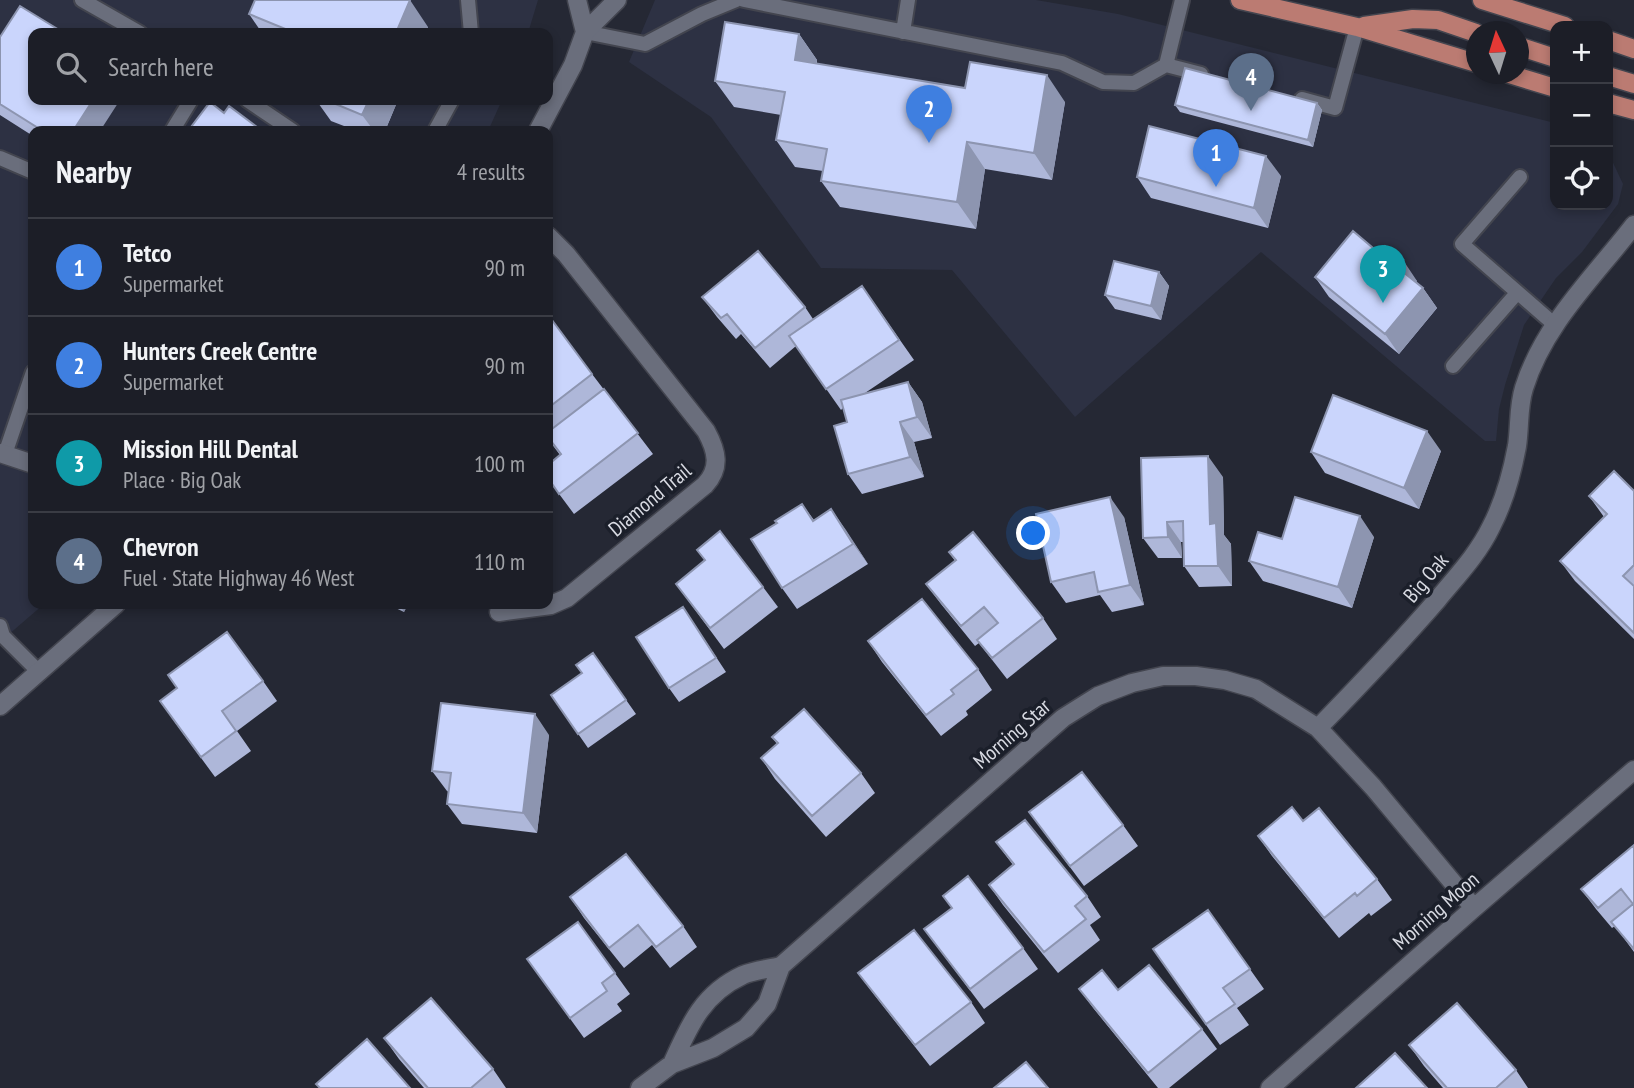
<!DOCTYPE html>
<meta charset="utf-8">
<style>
:root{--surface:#1c1e27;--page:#292b33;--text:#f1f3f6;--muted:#a0a2a7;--line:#3a3c44;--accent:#b7c148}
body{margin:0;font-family:"PT Sans Narrow",sans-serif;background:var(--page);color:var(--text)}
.controls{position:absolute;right:21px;top:21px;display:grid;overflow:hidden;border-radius:14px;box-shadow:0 4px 10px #0003}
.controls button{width:63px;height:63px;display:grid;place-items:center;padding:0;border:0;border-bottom:2px solid var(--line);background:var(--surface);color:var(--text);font:35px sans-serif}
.compass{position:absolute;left:1466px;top:21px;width:63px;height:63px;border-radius:50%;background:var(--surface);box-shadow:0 4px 10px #0003;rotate:356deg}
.you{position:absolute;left:1034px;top:534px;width:24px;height:24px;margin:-18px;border:5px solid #fff;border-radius:50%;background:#1a73e8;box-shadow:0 0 0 10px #1a73e833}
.badge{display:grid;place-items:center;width:46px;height:46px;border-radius:50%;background:var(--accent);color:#fff;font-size:23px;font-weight:700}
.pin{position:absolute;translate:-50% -58px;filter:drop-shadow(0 2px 4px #0008)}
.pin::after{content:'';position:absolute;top:37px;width:24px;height:21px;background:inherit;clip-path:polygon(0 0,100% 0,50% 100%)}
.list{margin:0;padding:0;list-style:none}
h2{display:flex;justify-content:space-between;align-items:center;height:91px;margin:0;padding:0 28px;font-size:30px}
h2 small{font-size:23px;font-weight:400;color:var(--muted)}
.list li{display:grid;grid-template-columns:46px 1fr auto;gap:21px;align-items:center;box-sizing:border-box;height:98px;padding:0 28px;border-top:2px solid var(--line)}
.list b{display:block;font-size:26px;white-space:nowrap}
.list p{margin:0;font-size:23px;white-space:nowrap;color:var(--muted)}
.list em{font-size:23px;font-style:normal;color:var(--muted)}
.icon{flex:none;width:38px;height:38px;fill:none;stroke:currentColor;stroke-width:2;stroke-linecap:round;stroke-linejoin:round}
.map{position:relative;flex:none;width:1634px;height:1088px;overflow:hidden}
.search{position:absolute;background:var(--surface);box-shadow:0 4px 10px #0003;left:28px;top:28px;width:525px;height:77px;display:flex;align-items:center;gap:18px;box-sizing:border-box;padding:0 24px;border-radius:14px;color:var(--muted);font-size:26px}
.panel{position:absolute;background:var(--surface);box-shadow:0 4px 10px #0003;left:28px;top:126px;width:525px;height:483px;border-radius:14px}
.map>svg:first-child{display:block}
.built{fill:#2d3143}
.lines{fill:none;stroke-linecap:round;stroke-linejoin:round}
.lane-casing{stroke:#43454f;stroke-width:18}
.street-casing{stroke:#43454f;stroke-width:21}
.secondary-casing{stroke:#43454f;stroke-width:21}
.primary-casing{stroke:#43454f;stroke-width:21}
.lane{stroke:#6a6e7c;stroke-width:14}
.street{stroke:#6a6e7c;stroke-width:18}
.secondary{stroke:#6a6e7c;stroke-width:18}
.primary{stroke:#bb7b72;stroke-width:18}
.wall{fill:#aeb7d9}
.shaded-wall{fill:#8d95b0}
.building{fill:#cad5fc;stroke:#8d95b0;stroke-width:2}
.labels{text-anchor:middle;stroke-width:7;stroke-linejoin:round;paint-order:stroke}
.street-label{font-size:21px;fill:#d8dae2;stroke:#1b1f2a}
</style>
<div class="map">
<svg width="1634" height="1088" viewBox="0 0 1634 1088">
<rect width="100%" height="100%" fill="#252834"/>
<path class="built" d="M0 0H538L528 33H33V100H502L488 131H33V604H44L0 642Z
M655 0H1036L1118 14 1555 123V205H1608V152L1623 184 1618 204 1582 252 1556 278 1524 325 1505 385 1499 409 1496 441H1485L1261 252 1075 417 952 270 821 268 711 117 629 62Z"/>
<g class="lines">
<defs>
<path id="lane" d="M82 0 140 33
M468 0 471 33
M744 0 1062 63 1103 82 1134 83 1166 65
M1182 0 1166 65 1201 74
M585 32 645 44 702 14 736 0
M903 32 908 0
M1302 99 1335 108 1357 27
M247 100 293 131
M172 131 191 100
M435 131 452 100
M0 158 33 172
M1520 177 1462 244 1555 325
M1453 366 1517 293
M5 454 33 372
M0 626 3 636 39 672"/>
<path id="street" d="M0 453 33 464
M499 612 551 605 567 598 705 485C721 468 717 451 706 431L566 254 548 236
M1318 728C1359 686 1399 644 1438 599 1457 576 1478 554 1491 527 1504 502 1512 473 1517 446 1520 426 1518 407 1524 388 1544 324 1594 277 1634 225
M672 1064C689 1026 702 994 743 975 755 970 769 969 781 966L1063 718 1098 696 1132 683 1163 676H1196L1225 680 1256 689 1318 728 1373 787 1474 908
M640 1088 672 1064 713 1048 746 1028 767 1004 781 966
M1270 1088 1474 908 1634 770"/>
<path id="secondary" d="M577 0 585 32
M538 131 573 65 585 32 617 0
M0 706 116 604"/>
<path id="primary" d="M1240 0 1357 27 1476 63
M1482 0 1565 26
M1364 26 1413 19 1438 20 1476 33
M1608 40 1634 49
M1518 46 1555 58
M1509 74 1555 88
M1608 76 1634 84
M1608 103 1634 110"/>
</defs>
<use href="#lane" class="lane-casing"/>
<use href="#street" class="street-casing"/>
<use href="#secondary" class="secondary-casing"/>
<use href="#primary" class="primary-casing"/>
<use href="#lane" class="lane"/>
<use href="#street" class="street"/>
<use href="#secondary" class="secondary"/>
<use href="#primary" class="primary"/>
</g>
<path class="wall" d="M249 14 428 27 426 33H262Z
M799 34 817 60V64L965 88 1065 102 1052 180 985 169 976 229 840 207 821 181 823 171 795 167 776 140 781 115 734 107 715 81Z
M0 37 100 131H33V136L0 115Z
M316 100H398L385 131H357L331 121Z
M1317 103 1322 110 1313 147 1180 112 1175 105Z
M1281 176 1268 228 1151 198 1137 177Z
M1379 253 1417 281 1416 282 1423 288 1437 308 1399 354 1329 297 1315 277Z
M1159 272 1169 286 1161 320 1115 309 1105 295Z
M862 286 914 360 865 393 908 382 922 402 932 438 914 442 924 477 862 494 848 474 847 422 843 408 841 410 796 346 770 368 741 334 736 339 717 317 702 297 805 307 813 319Z
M548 323 592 374 653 454 574 514 548 479 560 455 548 439Z
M1441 451 1419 509 1325 473 1311 452Z
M1223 477 1224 535 1231 544 1232 586 1199 587 1184 566V542H1181L1182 558H1158L1143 538Z
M1634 491V639L1575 581 1560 561 1604 517 1589 496Z
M802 504 814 520 831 509 868 564 797 609 782 588 777 523Z
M1124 517 1144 605 1112 612 1100 595 1066 603 1051 582Z
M1374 537 1352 608 1263 581 1249 561 1282 539Z
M697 550 763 587 778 607 724 649 676 584 705 561Z
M949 552 1043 618 1057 639 1007 679 979 643 975 646 941 604 926 584 955 561Z
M387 604H408L404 612Z
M683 607 726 672 679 702 669 688Z
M868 641 978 669 992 690 966 711 968 715 941 736 882 662Z
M593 653 636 714 588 748 551 695 582 673Z
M263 681 277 701 237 731 251 751 215 777 174 721Z
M549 735 537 833 462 824 447 804 449 792 447 791 432 771Z
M772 737 861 773 875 793 826 837 775 779 761 758 777 744Z
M1029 812 1123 825 1138 846 1084 886Z
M1303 821 1377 879 1392 900 1371 916 1369 913 1339 938 1272 856 1258 836Z
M996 842 1087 896 1101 917 1090 925 1100 940 1058 973 1003 905 989 885 1013 865Z
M1634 845V952L1615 926 1612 928 1596 909 1581 889Z
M570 897 683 926 697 947 670 968 652 945 624 968 584 918Z
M1208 910 1264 989 1237 1008 1249 1025 1220 1045 1153 949Z
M578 922 630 994 617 1004 622 1011 584 1038 527 959Z
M924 929 1023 948 1038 969 984 1009Z
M858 973 971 1002 985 1023 930 1066 873 993Z
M1079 989 1118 990 1202 1029 1217 1049 1169 1088H1158L1094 1009Z
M384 1038 493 1069 506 1088H424L399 1059Z
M1409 1045 1516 1070 1528 1088H1443L1424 1066Z"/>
<path class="shaded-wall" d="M410 0 428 27 426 33H396Z
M799 34 817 60 813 86 795 60Z
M1047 75 1065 102 1052 180 1034 153Z
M93 100H120L100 131H73Z
M369 100H398L385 131H374L362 115Z
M1317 103 1322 110 1313 147 1308 140Z
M967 142 985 169 976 229 957 202Z
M1266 156 1281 176 1268 228 1254 208Z
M1403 260 1417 281 1412 287 1397 267Z
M1159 272 1169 286 1161 320 1151 306Z
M1423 288 1437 308 1399 354 1385 334Z
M908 382 922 402 932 438 917 417Z
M900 422 914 442 924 477 910 457Z
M1427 431 1441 451 1419 509 1404 488Z
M1208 456 1223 477 1224 535 1231 544 1232 586 1218 566 1210 524Z
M1110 497 1124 517 1144 605 1130 585Z
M831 509 846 530 868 564 853 544Z
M1360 516 1374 537 1352 608 1338 587Z
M1167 522 1181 542 1182 558 1168 537Z
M399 604H408L404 612Z
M535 714 549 735 537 833 523 813Z"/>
<path class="building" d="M255 0H410L396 33H295L249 14Z
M20 6 64 33H33V100H93L73 131H43L0 104V37Z
M725 22 799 34 795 60 965 88 970 62 1047 75 1034 153 967 142 957 202 821 181 827 149 776 140 785 92 715 81Z
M1185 68 1317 103 1308 140 1175 105Z
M326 100H369L362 115Z
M210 102 224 113 229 106 261 130 260 131H188Z
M1149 126 1266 156 1254 208 1137 177Z
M1353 231 1379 253 1385 246 1403 260 1397 267 1423 288 1385 334 1315 277Z
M758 251 805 307 755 348 727 314 721 318 702 297Z
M1114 261 1159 272 1151 306 1105 295Z
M862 286 899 340 826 389 789 336Z
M552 320 592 374 548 408V323Z
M908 382 917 417 900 422 910 457 848 474 834 426 847 422 841 400Z
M604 389 638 433 559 494 548 478V465L561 454 548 437V432Z
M1333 395 1427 431 1404 488 1311 452Z
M1208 456 1210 524 1216 523 1218 566H1184L1183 521 1167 522 1168 537 1143 538 1141 458Z
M1614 471 1634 491V565L1623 576 1634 586V633L1560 561 1607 514 1589 496Z
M1110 497 1130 585 1098 592 1094 572 1051 582 1036 514Z
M1295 497 1360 516 1338 587 1249 561 1258 532 1282 539Z
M802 504 813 521 831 509 853 544 782 588 751 539 777 523 775 521Z
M720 531 763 587 710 628 676 584 705 560 697 550Z
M973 532 1043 618 992 658 977 640 998 623 984 607 961 626 926 584 956 560 949 552Z
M922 599 978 669 951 690 954 694 926 715 868 641Z
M683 607 716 658 669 688 636 637Z
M227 632 263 681 222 711 236 731 201 757 160 701 177 688 168 675Z
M593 653 626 700 578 734 551 695 582 673 576 665Z
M441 703 535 714 523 813 447 804 451 773 432 771Z
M804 709 861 773 812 816 761 758 778 743 772 737Z
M1082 772 1123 825 1070 866 1029 812Z
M1292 807 1303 821 1319 808 1377 879 1357 896 1355 893 1324 918 1258 836Z
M1025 820 1087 896 1075 906 1086 919 1044 952 989 885 1014 864 996 842Z
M1634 845V949L1611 922 1633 904 1621 889 1598 908 1581 889Z
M626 854 683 926 656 947 638 925 609 948 570 897Z
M968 876 1023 948 970 989 924 929 952 908 943 896Z
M1208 910 1250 969 1223 988 1235 1004 1206 1024 1153 949Z
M578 922 615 973 602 983 607 991 570 1018 527 959Z
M914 930 971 1002 915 1045 858 973Z
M1149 965 1202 1029 1148 1073 1079 989 1102 970 1118 990Z
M431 998 493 1069 471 1088H428L384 1038Z
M1457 1003 1516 1070 1496 1088H1447L1409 1045Z
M367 1039 410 1088H320L316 1084Z
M1395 1053 1427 1088H1356Z
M1026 1062 1048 1088H994Z"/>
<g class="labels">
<g class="street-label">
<text transform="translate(650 500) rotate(-40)" y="7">Diamond Trail</text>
<text transform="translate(1426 578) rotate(-50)" y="7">Big Oak</text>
<text transform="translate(1012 734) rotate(-41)" y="7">Morning Star</text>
<text transform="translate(1436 911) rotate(-41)" y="7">Morning Moon</text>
</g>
</g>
</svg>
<div class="controls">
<button>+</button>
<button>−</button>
<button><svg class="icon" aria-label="locate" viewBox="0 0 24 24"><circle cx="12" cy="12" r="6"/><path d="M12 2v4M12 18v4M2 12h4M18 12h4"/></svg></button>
</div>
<svg class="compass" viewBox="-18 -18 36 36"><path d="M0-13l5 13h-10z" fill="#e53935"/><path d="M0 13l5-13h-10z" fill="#a0a2a7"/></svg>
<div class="you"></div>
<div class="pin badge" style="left:1216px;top:187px;background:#3f7fe0">1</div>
<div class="pin badge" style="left:929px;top:143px;background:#3f7fe0">2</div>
<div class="pin badge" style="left:1383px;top:303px;background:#0f9aa8">3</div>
<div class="pin badge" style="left:1251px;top:111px;background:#5c6f8a">4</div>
<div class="search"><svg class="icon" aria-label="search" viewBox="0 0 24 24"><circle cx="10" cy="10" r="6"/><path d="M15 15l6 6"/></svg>Search here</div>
<section class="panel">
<h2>Nearby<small>4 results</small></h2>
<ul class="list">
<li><span class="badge" style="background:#3f7fe0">1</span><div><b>Tetco</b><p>Supermarket</p></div><em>90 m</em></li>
<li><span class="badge" style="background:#3f7fe0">2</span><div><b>Hunters Creek Centre</b><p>Supermarket</p></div><em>90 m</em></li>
<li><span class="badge" style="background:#0f9aa8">3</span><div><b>Mission Hill Dental</b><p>Place · Big Oak</p></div><em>100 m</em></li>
<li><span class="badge" style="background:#5c6f8a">4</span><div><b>Chevron</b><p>Fuel · State Highway 46 West</p></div><em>110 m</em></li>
</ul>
</section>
</div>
